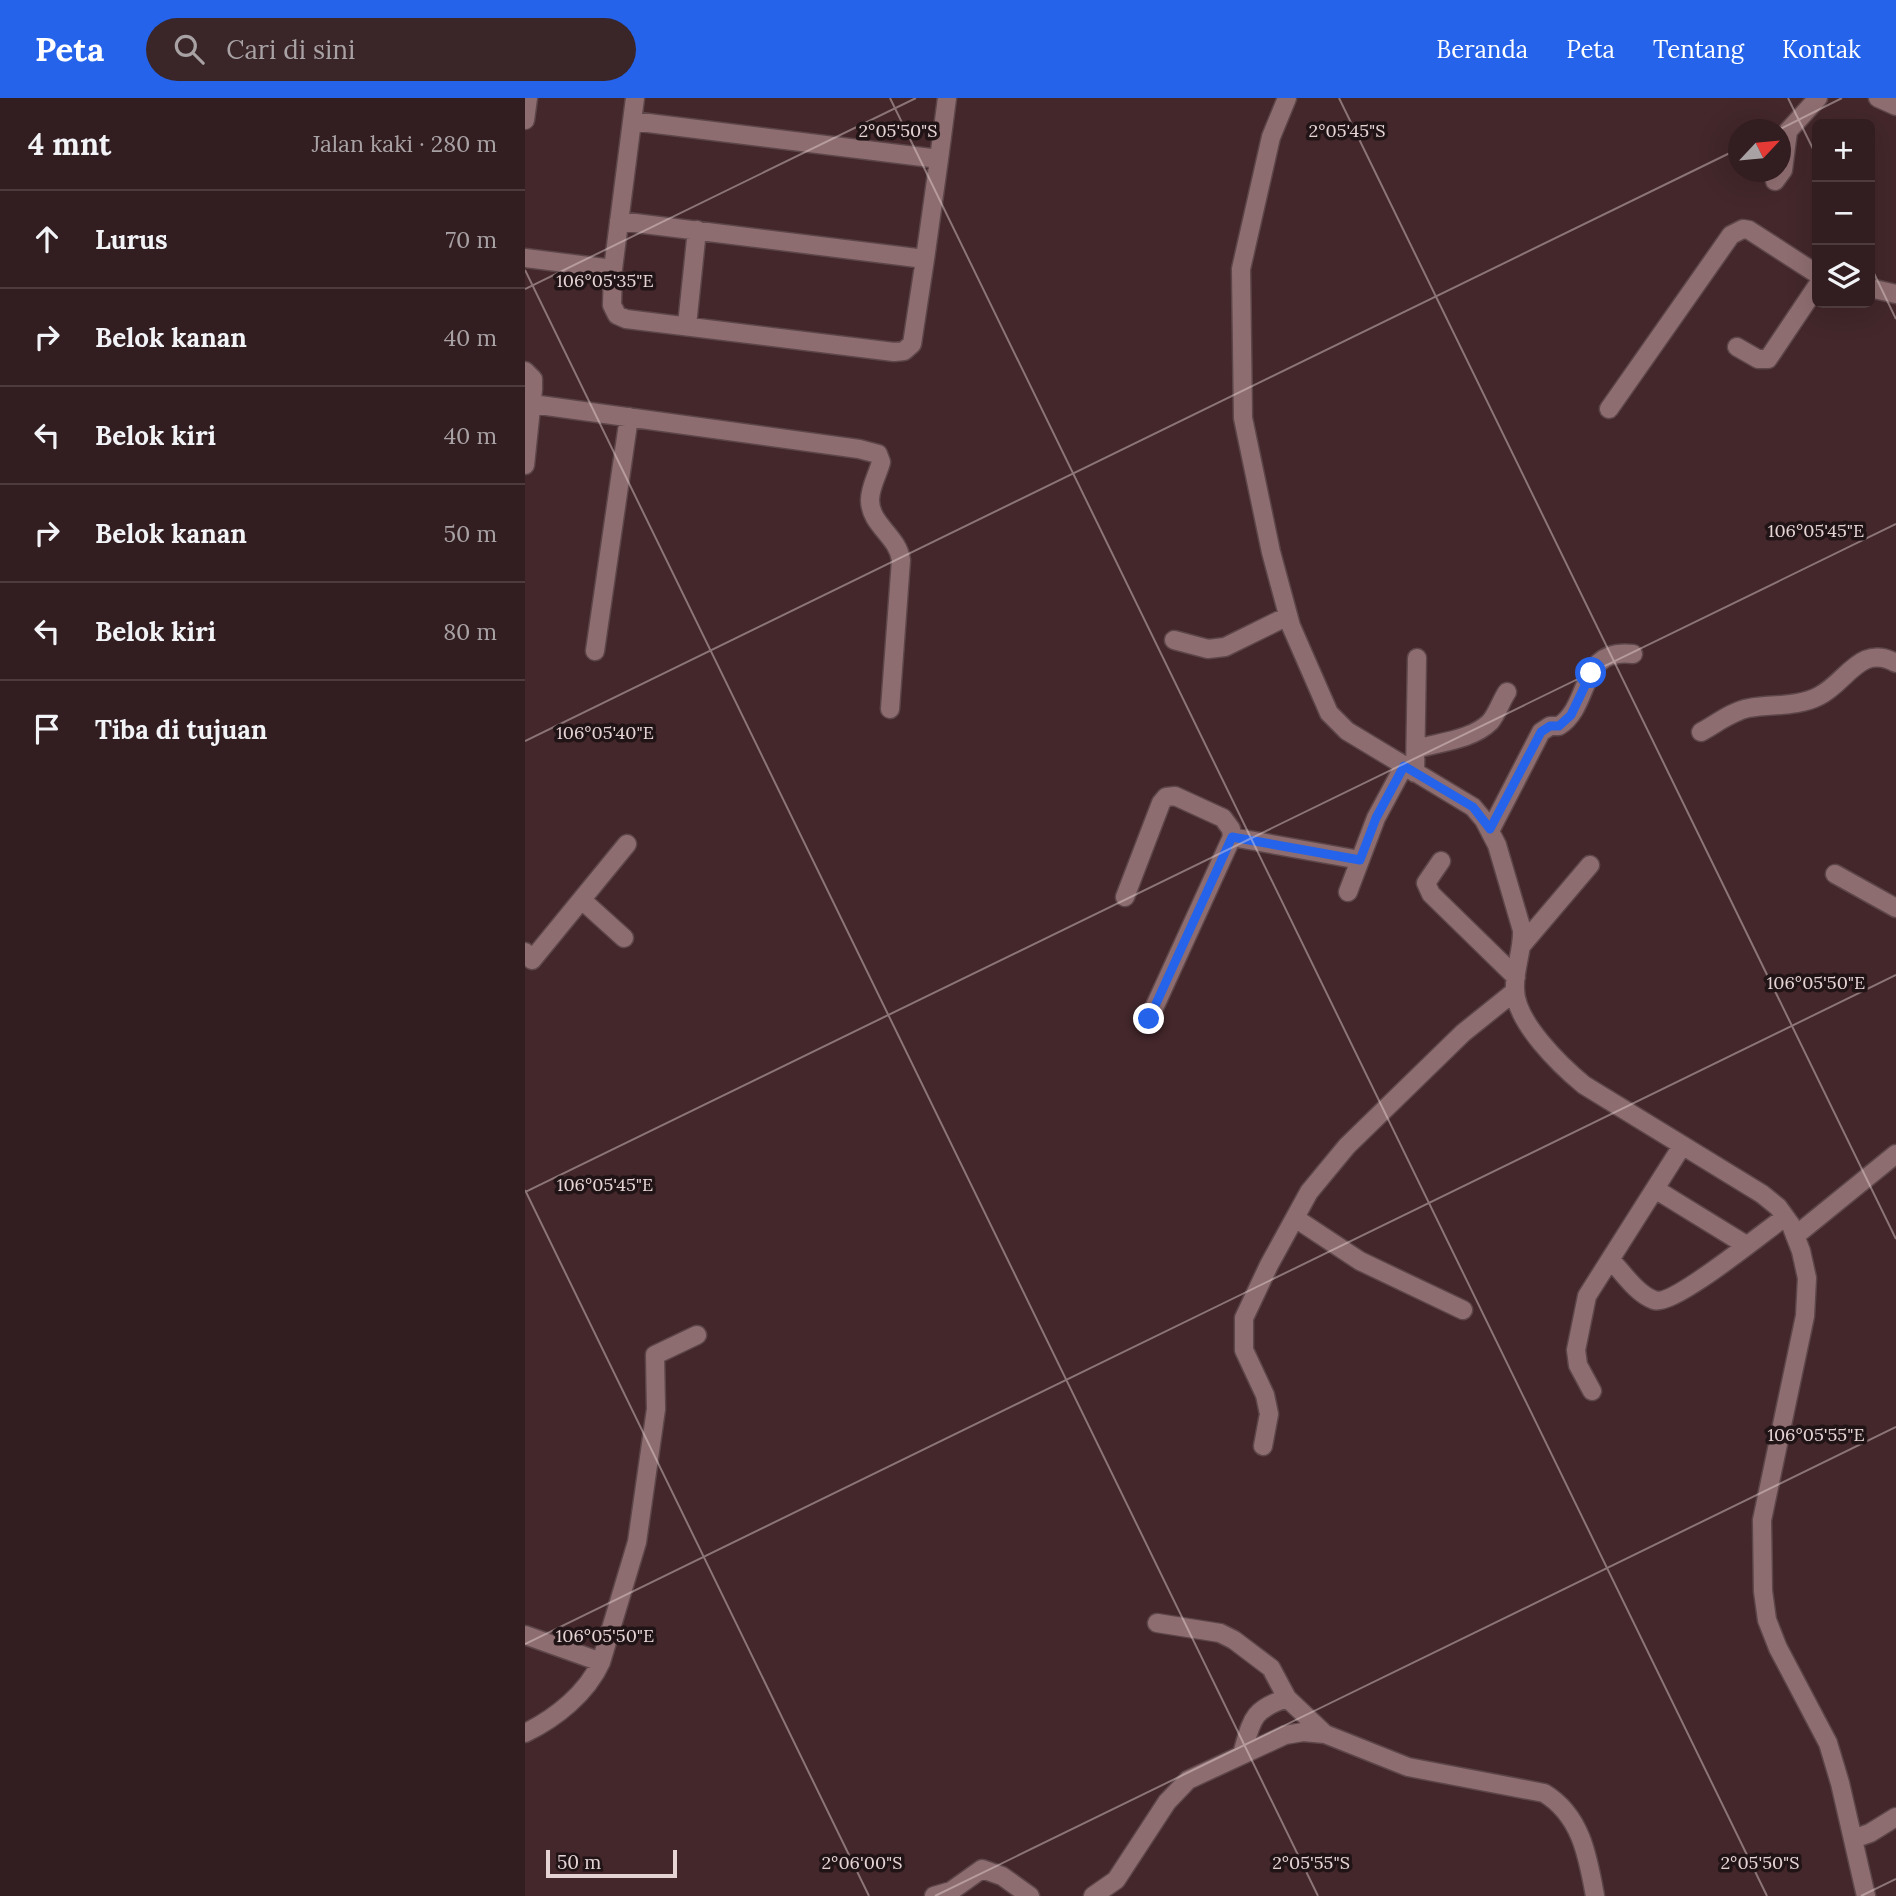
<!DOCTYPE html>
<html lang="id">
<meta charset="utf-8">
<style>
:root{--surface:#321d20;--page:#3a2629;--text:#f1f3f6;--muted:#a8a2a5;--line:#4d3b3e;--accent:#2563eb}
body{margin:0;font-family:Lora,serif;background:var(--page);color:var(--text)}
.controls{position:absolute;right:21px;top:21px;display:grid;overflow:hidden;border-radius:10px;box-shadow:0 7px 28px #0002}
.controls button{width:63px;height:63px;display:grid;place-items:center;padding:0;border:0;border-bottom:2px solid var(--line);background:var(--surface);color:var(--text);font:35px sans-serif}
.compass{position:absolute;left:1203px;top:21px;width:63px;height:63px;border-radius:50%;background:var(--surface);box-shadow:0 7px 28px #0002;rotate:64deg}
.scale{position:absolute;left:21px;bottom:18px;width:131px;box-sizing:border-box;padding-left:7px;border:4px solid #e6d4d5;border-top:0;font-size:19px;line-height:24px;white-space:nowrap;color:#e6d4d5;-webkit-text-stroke:5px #211416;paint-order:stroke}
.stop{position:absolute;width:21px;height:21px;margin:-16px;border:5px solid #2563eb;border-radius:50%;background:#fff}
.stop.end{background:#2563eb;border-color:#fff;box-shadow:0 2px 7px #0008}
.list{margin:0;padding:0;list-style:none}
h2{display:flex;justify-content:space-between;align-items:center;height:91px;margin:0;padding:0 28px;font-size:30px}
h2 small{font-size:23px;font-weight:400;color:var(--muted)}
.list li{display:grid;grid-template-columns:46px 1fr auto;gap:21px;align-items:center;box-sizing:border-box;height:98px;padding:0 28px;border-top:2px solid var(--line)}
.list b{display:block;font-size:26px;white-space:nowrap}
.list em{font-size:23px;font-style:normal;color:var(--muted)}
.icon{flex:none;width:38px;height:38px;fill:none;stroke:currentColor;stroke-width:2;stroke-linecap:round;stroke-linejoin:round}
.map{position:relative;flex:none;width:1371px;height:1798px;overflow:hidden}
header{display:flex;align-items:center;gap:42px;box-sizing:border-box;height:98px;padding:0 35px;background:var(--accent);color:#fff}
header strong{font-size:33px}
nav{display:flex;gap:38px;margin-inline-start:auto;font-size:24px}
.search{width:490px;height:63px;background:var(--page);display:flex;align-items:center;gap:18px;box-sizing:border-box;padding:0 24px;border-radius:38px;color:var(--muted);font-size:26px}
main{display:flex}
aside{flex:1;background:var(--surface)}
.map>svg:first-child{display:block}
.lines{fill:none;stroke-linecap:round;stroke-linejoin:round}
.minor-casing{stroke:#5d4649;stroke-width:21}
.minor{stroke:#8e6d70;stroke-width:18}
.route{stroke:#2563eb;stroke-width:9}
.ticks{fill:none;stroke:#e6d4d5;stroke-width:2;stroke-opacity:0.45}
.ticks-label{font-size:18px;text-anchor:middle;fill:#e6d4d5;stroke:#211416;stroke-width:7;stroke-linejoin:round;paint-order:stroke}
</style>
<header>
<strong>Peta</strong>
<div class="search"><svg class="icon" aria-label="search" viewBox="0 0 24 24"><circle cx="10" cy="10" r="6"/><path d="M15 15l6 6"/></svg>Cari di sini</div>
<nav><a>Beranda</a><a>Peta</a><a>Tentang</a><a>Kontak</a></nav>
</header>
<main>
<aside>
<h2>4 mnt<small>Jalan kaki · 280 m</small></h2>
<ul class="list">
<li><svg class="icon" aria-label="ahead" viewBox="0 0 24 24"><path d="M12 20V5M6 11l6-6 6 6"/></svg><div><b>Lurus</b></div><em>70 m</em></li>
<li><svg class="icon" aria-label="right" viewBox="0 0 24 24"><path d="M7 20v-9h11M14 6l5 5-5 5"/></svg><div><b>Belok kanan</b></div><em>40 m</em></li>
<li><svg class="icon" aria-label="left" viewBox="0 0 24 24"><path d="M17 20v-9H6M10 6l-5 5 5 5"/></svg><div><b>Belok kiri</b></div><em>40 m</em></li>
<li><svg class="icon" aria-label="right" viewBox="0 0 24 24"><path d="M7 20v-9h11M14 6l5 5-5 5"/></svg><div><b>Belok kanan</b></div><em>50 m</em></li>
<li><svg class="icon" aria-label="left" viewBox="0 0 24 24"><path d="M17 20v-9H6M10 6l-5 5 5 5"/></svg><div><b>Belok kiri</b></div><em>80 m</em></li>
<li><svg class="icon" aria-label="arrive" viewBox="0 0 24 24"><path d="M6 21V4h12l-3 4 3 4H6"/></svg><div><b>Tiba di tujuan</b></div></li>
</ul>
</aside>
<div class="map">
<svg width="1371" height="1798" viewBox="0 0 1371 1798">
<rect width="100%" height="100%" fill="#43272a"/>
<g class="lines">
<defs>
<path id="minor" d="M762 0 746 39 716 171 718 320 746 454 766 528 804 615 822 633 948 709 959 722 972 747 997 832C998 852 989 871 990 891 990 924 1036 968 1059 987L1237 1096 1253 1109 1266 1127 1276 1153 1282 1180 1280 1218 1237 1422 1238 1493 1242 1522 1253 1550 1303 1645 1315 1685 1341 1798
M1353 0 1371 8
M0 22 3 0
M107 23 414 61 422 0
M1250 83 1258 72 1263 33 1293 0
M94 123 400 161 387 246 379 253 369 254 101 221 92 217 87 207 88 171 110 0
M0 160 88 171
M400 161 414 61
M1345 190 1371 196
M162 227 172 132
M1212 249 1233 261H1243L1292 188
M0 273 8 281V291L0 367
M7 306 334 351 353 356 356 364C353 376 345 389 345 402 345 427 373 438 376 462L365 611
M1084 311 1206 137 1218 131 1224 132 1292 176
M649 542 683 551 700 549 763 518
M70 553 104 319
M1176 634C1191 626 1207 613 1224 610 1247 606 1273 609 1294 598 1322 584 1335 545 1371 565
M891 651C914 644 947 642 965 624 972 616 976 603 982 594
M890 675 892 560
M966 731 1016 634 1025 628H1034C1067 607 1053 549 1108 556
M916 763 901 785 906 796 991 879
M1310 776 1371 810
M823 794 851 720 879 668
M600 799 636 705 641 699 650 698 698 720 706 731 707 739
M57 802 99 840
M997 847 1065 767
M0 854 7 862 102 746
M624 921 707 739 835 762
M1130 1091 1221 1147
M770 1120 835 1163 938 1212
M1270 1138 1371 1056
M1086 1162C1098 1175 1112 1196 1129 1202 1148 1209 1240 1133 1260 1119
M1067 1293 1053 1267 1051 1252 1062 1198 1157 1048
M738 1348 744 1316 740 1297 719 1252V1220L744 1167 784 1094 822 1048 938 935 989 894
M632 1525 695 1535 709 1542 746 1570 762 1600 800 1636
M0 1537 76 1564
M0 1635C31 1620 62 1595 76 1564L112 1444 131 1311 130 1257 172 1237
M717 1656C727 1622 726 1612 762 1600
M1328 1741 1345 1735 1371 1719
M409 1798 426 1793 457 1771 477 1778 505 1798
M568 1798 591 1782 642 1704 663 1682 760 1637 778 1634 800 1636 883 1669 1019 1695C1056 1717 1063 1759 1070 1798"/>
</defs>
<use href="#minor" class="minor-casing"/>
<use href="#minor" class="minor"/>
</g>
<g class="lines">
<path class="route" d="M624 921 707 739 835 762 851 720 879 668 948 709 965 731 1016 634 1025 628H1034L1046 617 1066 575"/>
</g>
<path class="ticks" d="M365 0 1242 1798M814 0 1371 1141M1263 0 1292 59M1253 32 1317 0M1345 167 1371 221M0 172 793 1798M0 191 391 0M0 643 1213 51M0 1092 344 1798M0 1094 1371 426M0 1546 1371 877M410 1798 1371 1329M1336 1798 1371 1781"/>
<g class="ticks-label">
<text x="373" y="39">2°05'50"S</text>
<text x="822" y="39">2°05'45"S</text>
<text x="80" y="189">106°05'35"E</text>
<text x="1291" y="439">106°05'45"E</text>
<text x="80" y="641">106°05'40"E</text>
<text x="1291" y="891">106°05'50"E</text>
<text x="80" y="1093">106°05'45"E</text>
<text x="1291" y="1343">106°05'55"E</text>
<text x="80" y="1544">106°05'50"E</text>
<text x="337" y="1771">2°06'00"S</text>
<text x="786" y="1771">2°05'55"S</text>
<text x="1235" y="1771">2°05'50"S</text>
</g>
</svg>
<div class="controls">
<button>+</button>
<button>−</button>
<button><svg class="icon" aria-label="layers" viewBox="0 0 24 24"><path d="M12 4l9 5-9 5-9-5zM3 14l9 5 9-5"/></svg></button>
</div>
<svg class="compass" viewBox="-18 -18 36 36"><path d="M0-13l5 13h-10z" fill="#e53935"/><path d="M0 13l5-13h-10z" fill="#a8a2a5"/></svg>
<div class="scale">50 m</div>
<div class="stop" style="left:1066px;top:575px"></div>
<div class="stop end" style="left:624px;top:921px"></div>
</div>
</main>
